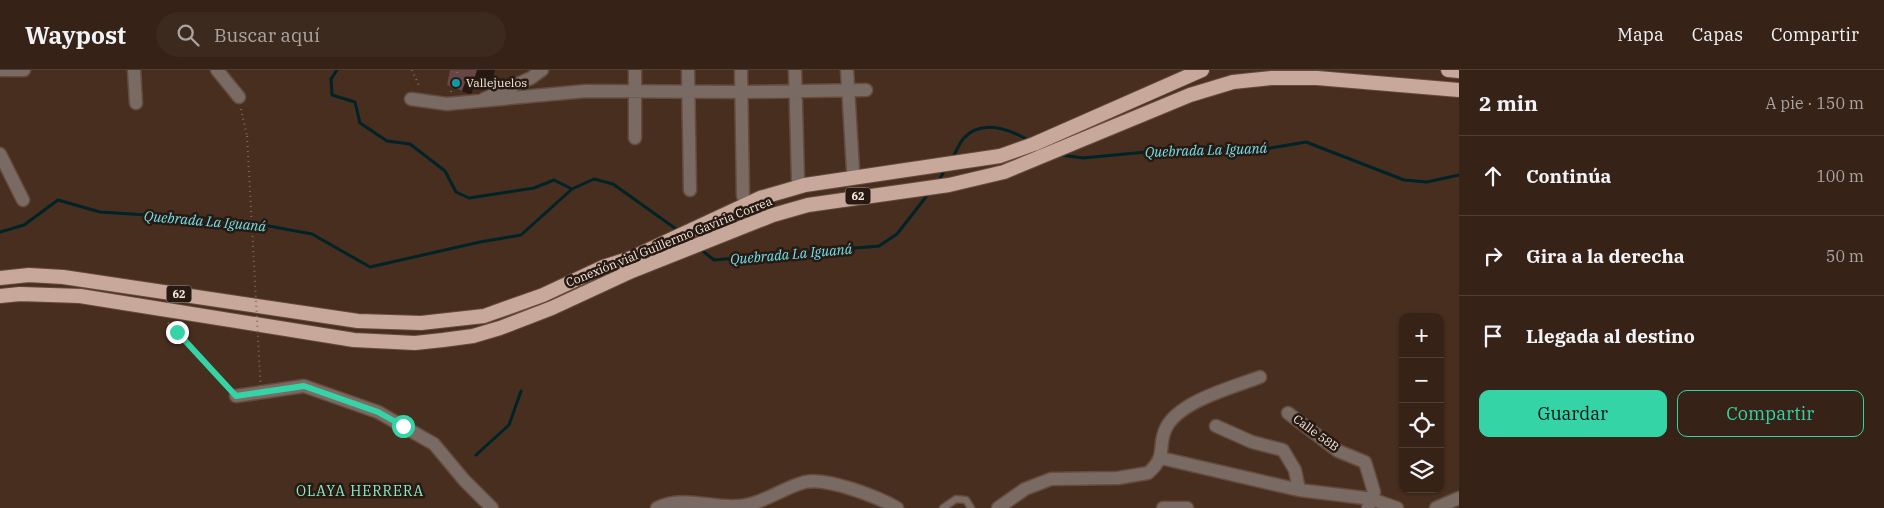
<!DOCTYPE html>
<html lang="es">
<meta charset="utf-8">
<style>
:root{--surface:#362216;--page:#3d2a1f;--text:#f1f3f6;--muted:#aaa4a1;--line:#503f35;--accent:#35d4a7}
body{margin:0;font-family:"IBM Plex Serif",serif;background:var(--page);color:var(--text)}
.controls{position:absolute;right:15px;bottom:15px;display:grid;overflow:hidden;border-radius:10px;box-shadow:0 1px 4px #0004}
.controls button{width:45px;height:45px;display:grid;place-items:center;padding:0;border:0;border-bottom:1px solid var(--line);background:var(--surface);color:var(--text);font:25px sans-serif}
.stop{position:absolute;width:15px;height:15px;margin:-11px;border:4px solid #35d4a7;border-radius:50%;background:#fff}
.stop.end{background:#35d4a7;border-color:#fff;box-shadow:0 1px 5px #0008}
.list{margin:0;padding:0;list-style:none}
h2{display:flex;justify-content:space-between;align-items:center;height:65px;margin:0;padding:0 20px;font-size:21px}
h2 small{font-size:16px;font-weight:400;color:var(--muted)}
.list li{display:grid;grid-template-columns:32px 1fr auto;gap:15px;align-items:center;box-sizing:border-box;height:80px;padding:0 20px;border-top:1px solid var(--line)}
.list b{display:block;font-size:19px;white-space:nowrap}
.list em{font-size:16px;font-style:normal;color:var(--muted)}
.actions{display:flex;gap:10px;padding:15px 20px}
.actions a{flex:1;padding:11px 0;border:1px solid var(--accent);border-radius:10px;text-align:center;font-size:18px;color:var(--accent)}
.actions .main{background:var(--accent);color:#111}
.icon{flex:none;width:28px;height:28px;fill:none;stroke:currentColor;stroke-width:2;stroke-linecap:round;stroke-linejoin:round}
.map{position:relative;flex:none;width:1459px;height:438px;overflow:hidden}
header{display:flex;align-items:center;gap:30px;box-sizing:border-box;height:70px;padding:0 25px;background:var(--surface);border-bottom:1px solid var(--line)}
header strong{font-size:24px}
nav{display:flex;gap:28px;margin-inline-start:auto;font-size:18px}
.search{width:350px;height:45px;background:var(--page);display:flex;align-items:center;gap:12px;box-sizing:border-box;padding:0 18px;border-radius:28px;color:var(--muted);font-size:19px}
main{display:flex}
aside{flex:1;background:var(--surface)}
.map>svg:first-child{display:block}
.shadow{fill:#0007}
.lines{fill:none;stroke-linecap:round;stroke-linejoin:round}
.stream{stroke:#002327;stroke-width:3}
.building{fill:#674643}
.service-casing{stroke:#644b3c;stroke-width:9}
.minor-casing{stroke:#644b3c;stroke-width:15}
.trunk-casing{stroke:#644b3c;stroke-width:16}
.path{stroke:#816a5c;stroke-width:2;stroke-dasharray:1 4;stroke-linecap:butt}
.service{stroke:#796a64;stroke-width:6}
.minor{stroke:#796a64;stroke-width:12}
.trunk{stroke:#c8a89a;stroke-width:14}
.path-bridge{stroke:#816a5c;stroke-width:2;stroke-dasharray:1 4;stroke-linecap:butt}
.route{stroke:#35d4a7;stroke-width:6}
.culture-dot{fill:#0f9aa8;stroke:#261a12;stroke-width:2}
.labels{text-anchor:middle;stroke-width:5;stroke-linejoin:round;paint-order:stroke}
.shield{fill:#261a12;stroke:#b8a99f;stroke-width:1}
.shield-label{font-size:11px;font-weight:bold;fill:#f7e6dc}
.poi-label{font-size:12px;fill:#f7e6dc;stroke:#261a12;text-anchor:start}
.street-label{font-size:12px;fill:#f7e6dc;stroke:#261a12}
.water-label{font-size:14px;font-style:italic;fill:#74e0ec;stroke:#261a12}
.neighbourhood-label{font-size:14px;letter-spacing:1px;fill:#8ce7c6;stroke:#261a12}
</style>
<header>
<strong>Waypost</strong>
<div class="search"><svg class="icon" aria-label="search" viewBox="0 0 24 24"><circle cx="10" cy="10" r="6"/><path d="M15 15l6 6"/></svg>Buscar aquí</div>
<nav><a>Mapa</a><a>Capas</a><a>Compartir</a></nav>
</header>
<main>
<div class="map">
<svg width="1459" height="438" viewBox="0 0 1459 438">
<rect width="100%" height="100%" fill="#482e1e"/>
<path class="shadow" d="M449 0H495L491 14 476 12 471 25 448 15 453 2Z"/>
<g class="lines">
<path class="stream" d="M337 0 331 9 332 25 355 32 360 53 387 71 410 74 445 101 456 122 469 128 534 118 554 110 572 119
M1061 85 1083 88 1199 77 1253 81 1306 72 1404 110 1427 112 1459 105
M952 89C956 82 959 73 964 68 983 48 1011 60 1030 71
M938 112 946 98
M0 162 24 155 58 130 100 142 242 151 312 164 370 197 480 172 521 165 572 119 594 109 613 114 679 161
M699 178 714 190 879 176 897 164 929 123
M476 385 509 355 521 321"/>
</g>
<path class="building" d="M450 0H477L474 10 467 7 462 21 447 15Z"/>
<g class="lines">
<defs>
<path id="service" d="M943 438 956 429 966 430 971 438"/>
<path id="minor" d="M2 0H24
M134 0 136 33
M217 0 239 27
M688 0 690 120
M741 0 743 126
M795 0 798 110
M847 0 853 100
M411 29 447 34 586 21 742 22 866 20
M484 29 531 8 542 0
M635 68V0
M0 84 23 130
M236 326 304 316 378 342 434 374 464 410 492 438
M1288 343 1338 381 1365 392 1374 422 1371 429 1397 438
M1216 356 1252 372 1283 380 1295 400 1299 420
M1161 388 1299 420 1365 428 1371 429 1368 438
M657 438C683 425 710 438 737 436 762 435 782 418 805 412 827 407 878 427 897 438
M998 438 1025 419 1051 409 1118 408 1148 403C1168 386 1157 376 1166 358 1179 331 1234 317 1260 307
M1163 438H1187
M1436 438 1459 428"/>
<path id="trunk" d="M1448 0 1459 1
M0 208 29 205 63 207 358 251 421 253 484 246 543 225 603 197 631 188 760 128 805 115 1000 86 1034 74 1202 0
M0 226 20 224 80 226 354 270 415 273 443 270 473 266 500 258 552 238 632 201 773 145 808 135 949 115 1004 102 1190 25 1233 12 1272 8H1317L1459 20"/>
</defs>
<use href="#service" class="service-casing"/>
<use href="#minor" class="minor-casing"/>
<use href="#trunk" class="trunk-casing"/>
<path class="path" d="M412 0 420 18
M451 22 458 0
M241 39 247 66
M168 253 228 317"/>
<use href="#service" class="service"/>
<use href="#minor" class="minor"/>
<use href="#trunk" class="trunk"/>
<path class="path-bridge" d="M247 66 261 322"/>
</g>
<g class="lines">
<path class="route" d="M177 262 236 326 304 316 378 342 403 356"/>
</g>
<circle class="culture-dot" cx="456" cy="13" r="5"/>
<g class="labels">
<g class="shield">
<rect x="845.5" y="117.5" width="25" height="17" rx="4"/>
<rect x="166.5" y="215.5" width="25" height="17" rx="4"/>
</g>
<g class="shield-label">
<text x="858" y="130">62</text>
<text x="179" y="228">62</text>
</g>
<g class="poi-label">
<text x="466" y="17">Vallejuelos</text>
</g>
<g class="street-label">
<text transform="translate(669 172) rotate(-22)" y="4">Conexión vial Guillermo Gaviria Correa</text>
<text transform="translate(1316 363) rotate(36)" y="4">Calle 58B</text>
</g>
<g class="water-label">
<text transform="translate(1206 80) rotate(-2)" y="5">Quebrada La Iguaná</text>
<text transform="translate(205 151) rotate(5)" y="5">Quebrada La Iguaná</text>
<text transform="translate(791 184) rotate(-5)" y="5">Quebrada La Iguaná</text>
</g>
<g class="neighbourhood-label">
<text x="360" y="426">OLAYA HERRERA</text>
</g>
</g>
</svg>
<div class="controls">
<button>+</button>
<button>−</button>
<button><svg class="icon" aria-label="locate" viewBox="0 0 24 24"><circle cx="12" cy="12" r="6"/><path d="M12 2v4M12 18v4M2 12h4M18 12h4"/></svg></button>
<button><svg class="icon" aria-label="layers" viewBox="0 0 24 24"><path d="M12 4l9 5-9 5-9-5zM3 14l9 5 9-5"/></svg></button>
</div>
<div class="stop" style="left:403px;top:356px"></div>
<div class="stop end" style="left:177px;top:262px"></div>
</div>
<aside>
<h2>2 min<small>A pie · 150 m</small></h2>
<ul class="list">
<li><svg class="icon" aria-label="ahead" viewBox="0 0 24 24"><path d="M12 20V5M6 11l6-6 6 6"/></svg><div><b>Continúa</b></div><em>100 m</em></li>
<li><svg class="icon" aria-label="right" viewBox="0 0 24 24"><path d="M7 20v-9h11M14 6l5 5-5 5"/></svg><div><b>Gira a la derecha</b></div><em>50 m</em></li>
<li><svg class="icon" aria-label="arrive" viewBox="0 0 24 24"><path d="M6 21V4h12l-3 4 3 4H6"/></svg><div><b>Llegada al destino</b></div></li>
</ul>
<div class="actions"><a class="main">Guardar</a><a>Compartir</a></div>
</aside>
</main>
